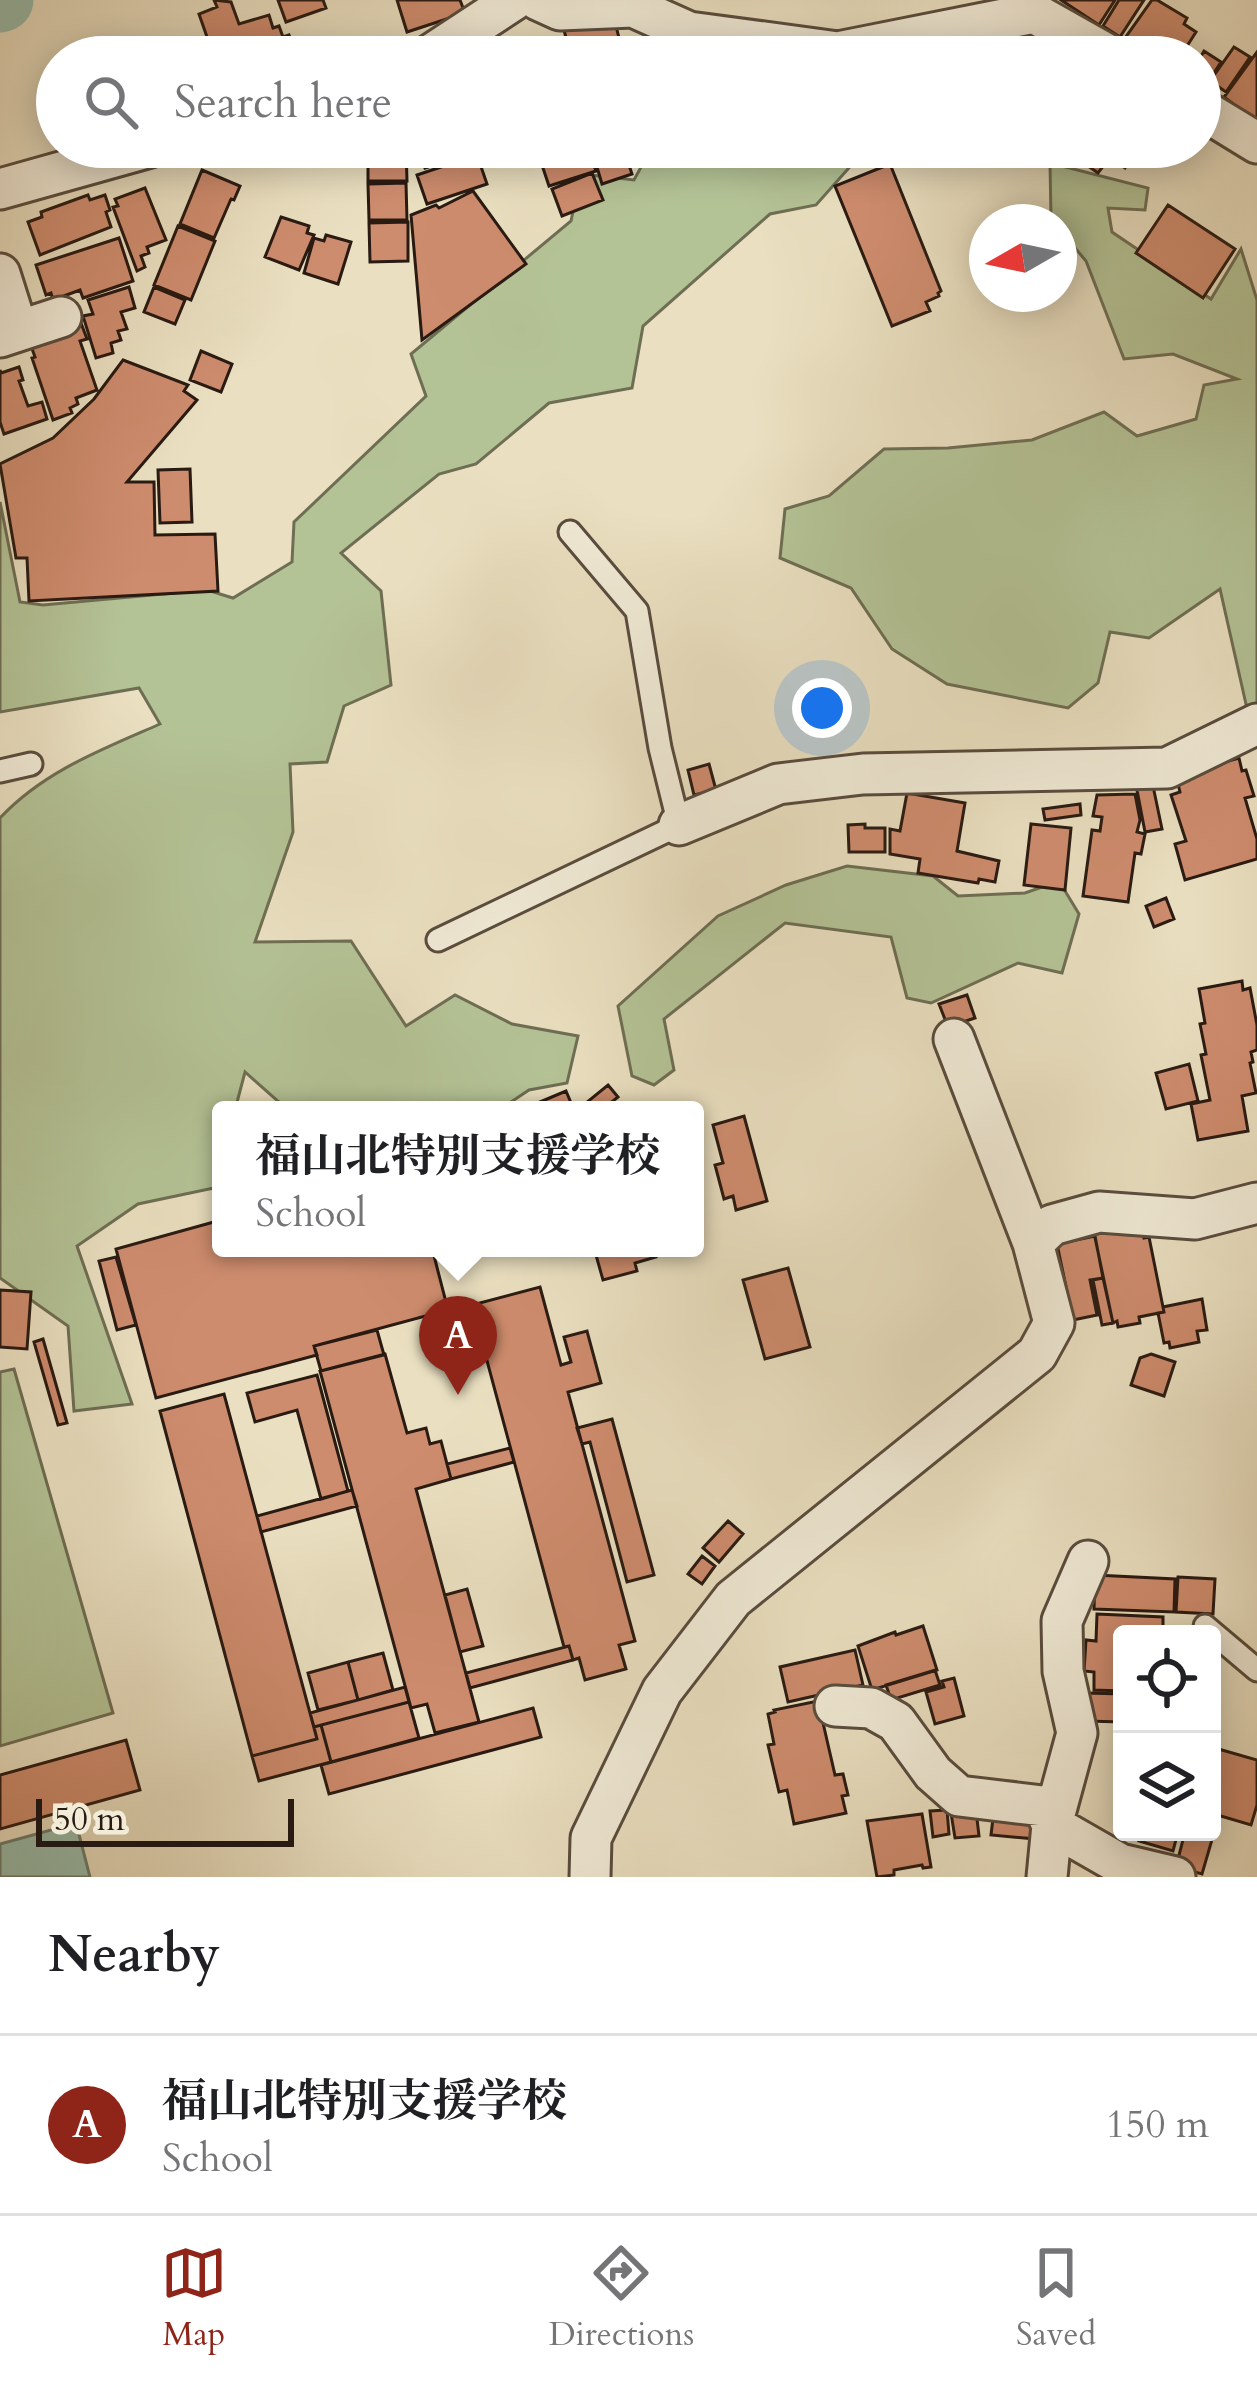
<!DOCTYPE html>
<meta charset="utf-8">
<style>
:root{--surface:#fff;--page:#f6f6f6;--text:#202124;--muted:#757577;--line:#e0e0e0;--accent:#8f2418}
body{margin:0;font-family:Cardo,"Noto Serif JP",serif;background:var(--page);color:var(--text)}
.controls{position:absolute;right:36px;bottom:36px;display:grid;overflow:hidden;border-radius:12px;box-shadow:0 6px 30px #0003}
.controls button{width:108px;height:108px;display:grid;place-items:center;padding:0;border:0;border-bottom:3px solid var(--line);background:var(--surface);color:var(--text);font:60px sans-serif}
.compass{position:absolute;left:969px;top:204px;width:108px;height:108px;border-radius:50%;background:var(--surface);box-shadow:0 6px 30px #0003;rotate:261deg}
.scale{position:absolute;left:36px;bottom:30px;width:258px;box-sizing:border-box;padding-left:12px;border:6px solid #291a12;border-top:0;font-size:33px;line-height:42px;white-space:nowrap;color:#291a12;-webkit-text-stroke:9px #f1ebd7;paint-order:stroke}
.you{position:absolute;left:822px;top:708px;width:42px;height:42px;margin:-30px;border:9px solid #fff;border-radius:50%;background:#1a73e8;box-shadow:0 0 0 18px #1a73e833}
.badge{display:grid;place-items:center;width:78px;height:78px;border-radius:50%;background:var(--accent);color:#fff;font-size:39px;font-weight:700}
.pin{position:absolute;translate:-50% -99px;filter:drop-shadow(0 3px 6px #0008)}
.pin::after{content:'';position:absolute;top:63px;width:42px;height:36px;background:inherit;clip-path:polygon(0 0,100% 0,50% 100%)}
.popup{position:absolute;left:212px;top:1101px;width:492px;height:156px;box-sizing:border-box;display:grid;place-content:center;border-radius:12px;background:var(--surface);filter:drop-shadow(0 3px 9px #0005);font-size:39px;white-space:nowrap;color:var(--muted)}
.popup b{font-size:45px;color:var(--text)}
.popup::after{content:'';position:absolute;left:50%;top:100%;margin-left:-24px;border:24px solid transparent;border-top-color:var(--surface)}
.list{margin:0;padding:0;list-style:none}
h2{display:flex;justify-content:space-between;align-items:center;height:156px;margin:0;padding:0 48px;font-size:51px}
h2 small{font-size:39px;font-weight:400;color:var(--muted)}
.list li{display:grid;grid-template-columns:78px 1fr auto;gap:36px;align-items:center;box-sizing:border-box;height:180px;padding:0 48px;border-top:3px solid var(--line)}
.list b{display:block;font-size:45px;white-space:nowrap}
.list p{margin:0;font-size:39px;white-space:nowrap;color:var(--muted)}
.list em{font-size:39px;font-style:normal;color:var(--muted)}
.icon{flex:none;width:66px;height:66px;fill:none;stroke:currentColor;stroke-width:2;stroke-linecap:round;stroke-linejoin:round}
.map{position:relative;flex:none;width:1257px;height:1877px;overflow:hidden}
.search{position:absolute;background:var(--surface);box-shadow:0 6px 30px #0003;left:36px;right:36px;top:36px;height:132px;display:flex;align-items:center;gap:30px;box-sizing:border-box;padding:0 42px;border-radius:66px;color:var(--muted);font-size:45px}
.sheet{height:336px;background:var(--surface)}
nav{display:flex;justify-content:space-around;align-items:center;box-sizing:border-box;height:168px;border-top:3px solid var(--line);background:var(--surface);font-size:33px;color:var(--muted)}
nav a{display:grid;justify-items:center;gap:6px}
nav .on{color:var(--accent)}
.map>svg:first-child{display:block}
.green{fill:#b4c396;stroke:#6e6e54;stroke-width:3}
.water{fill:#99bead;stroke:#6c7c6f;stroke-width:3}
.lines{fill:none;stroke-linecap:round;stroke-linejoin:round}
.river{stroke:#99bead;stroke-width:63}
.building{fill:#ce8c6e;stroke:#291a12;stroke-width:3}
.service-casing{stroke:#594c3e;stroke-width:27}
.minor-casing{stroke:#594c3e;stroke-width:45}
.service{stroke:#f1ebd7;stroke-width:21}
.minor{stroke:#f1ebd7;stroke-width:39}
</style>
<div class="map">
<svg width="1257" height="1877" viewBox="0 0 1257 1877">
<rect width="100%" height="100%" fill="#eae0c1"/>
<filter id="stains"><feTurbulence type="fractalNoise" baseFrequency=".00167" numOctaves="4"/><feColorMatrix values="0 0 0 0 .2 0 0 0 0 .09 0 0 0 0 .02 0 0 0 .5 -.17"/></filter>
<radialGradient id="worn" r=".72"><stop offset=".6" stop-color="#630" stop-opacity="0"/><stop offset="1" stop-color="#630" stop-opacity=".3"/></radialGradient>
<path class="green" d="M652 147H864L863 152 816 205 770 214 643 326 632 388 549 403 476 464 439 474 341 553 381 591 391 685 344 706 327 762 290 764 293 832 255 942 351 941 406 1026 455 995 512 1024 578 1036 567 1083 529 1090 499 1110H288L245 1072 235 1110H221V1161L214 1188 138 1204 77 1246 132 1404 74 1411 68 1326 0 1278V818C44 771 103 749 160 724L139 688 0 712V502L20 602 43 605 207 590 233 598 292 562 294 522 426 396 411 354 571 221 581 174 634 180Z
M1050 163 1148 188 1145 210 1108 208 1112 232 1211 299 1241 249 1257 300V708L1248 713 1220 589 1149 638 1110 632 1098 683 1068 708 947 684 892 649 851 588 780 558 785 509 829 496 884 449 948 448 1032 440 1104 412 1137 436 1196 419 1204 385 1237 379 1173 354 1124 359 1086 261 1059 229V222L1051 219Z
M847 866 933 876 958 896 1025 893 1059 881 1079 914 1062 973 1018 963 931 1003 907 998 891 937 785 923 664 1019 674 1070 654 1085 632 1076 618 1006 718 916 786 885Z
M14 1369 113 1713 0 1746V1372Z"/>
<path class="water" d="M76 1823 90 1877H0V1844Z"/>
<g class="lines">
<path class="river" d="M0 1 2 0"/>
</g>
<path class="building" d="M214 0 231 2 239 24 269 15 273 28 279 26 283 37 289 35 297 57H214L199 14 217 7Z
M278 0H323L326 8 286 22Z
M397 0H460L465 13 407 32Z
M1061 0H1115L1099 25Z
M1119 0H1144L1120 37 1103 26Z
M1152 0H1157L1187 18 1184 24 1196 32 1180 57H1146L1123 41Z
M607 19 609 28 616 26 620 42 614 44 618 57H571L564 30Z
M1234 47 1250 57 1226 92 1210 81Z
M1204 51 1221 62 1201 93 1200 58Z
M1257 52V122L1224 97Z
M368 147H406L407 181H368Z
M418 147H472L474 152 425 168Z
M536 147H587L596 171 549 186Z
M591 147H623L632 174 602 184Z
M1075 147H1140L1125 168 1110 157 1098 173 1078 159 1082 153Z
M477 155 487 184 427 204 417 175Z
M890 164 941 291 938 293 939 296 926 302 930 311 892 326 835 186Z
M202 170 240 186 234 200 231 199 214 238 180 224Z
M592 173 603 200 562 216 552 189Z
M406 183 407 220H369L368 184Z
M145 188 166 240 147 247 149 253 141 256 145 267 137 271 113 207 118 206 115 199Z
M473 191 526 264 422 340 411 215 436 205 439 208Z
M88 195 90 200 105 195 110 210 106 212 111 227 40 255 28 222 42 217 41 212Z
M1168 205 1235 249 1203 298 1136 253Z
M281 217 309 226 307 233 314 235 299 270 265 257Z
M408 222V261L370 262 369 223Z
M178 226 215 241 191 300 154 285Z
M326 235 351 242 338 284 304 273 314 238 324 241Z
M119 238 133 281 83 298 80 290 53 300 51 293 46 295 36 265Z
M129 287 135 308 121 312 127 329 118 331 121 340 111 343 113 353 96 358 83 316 93 314 88 300Z
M154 287 185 300 175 324 144 312Z
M81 323 87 339 80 341 97 390 76 398 78 404 70 408 72 413 53 420 32 358 35 357 30 343Z
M201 351 232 364 221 392 190 380Z
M123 360 188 385 184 391 197 400 127 482H154L155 535 215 534 218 591 29 601 27 558H16L0 464 53 438 94 399Z
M19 367 23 380 19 381 28 406 42 402 47 419 4 434 0 422V370L1 373Z
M190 469 192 522 160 523 158 470Z
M1239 758 1242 771 1246 770 1254 796 1245 798 1257 839V859L1185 880 1175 844 1186 841 1171 795 1180 792 1176 776Z
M709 764 716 790 694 795 688 770Z
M1153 786 1162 829 1145 832 1137 790Z
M907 793 965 803 957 851 999 861 995 882 979 879 978 883 918 873 920 859 890 854V829L900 831Z
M1135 794 1140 820 1137 832 1145 834 1141 854 1135 853 1128 902 1083 896 1092 830 1100 831 1102 817 1093 816 1097 795Z
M1080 804 1081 815 1045 820 1043 809Z
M865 824V828H885V852H849L848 825Z
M1031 824 1071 828 1065 890 1024 885Z
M1166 898 1174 919 1154 927 1146 906Z
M1242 981 1243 990 1250 988 1257 1025V1050L1251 1052 1253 1062 1250 1063 1256 1093 1242 1096 1248 1131 1198 1140 1191 1104 1210 1100 1201 1055 1206 1054 1200 1024 1205 1023 1199 989Z
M967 995 975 1018 948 1027 939 1004Z
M1189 1064 1198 1101 1166 1109 1156 1073Z
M608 1085 618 1097 602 1110H584L581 1107Z
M566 1091 574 1110H521Z
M744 1116 767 1201 736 1210 733 1196 724 1199 715 1165 723 1163 713 1125Z
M221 1220V1248H432L448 1310 314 1346 317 1355 156 1398 116 1249Z
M1121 1228 1142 1229 1144 1238 1149 1237 1164 1312 1139 1317 1140 1323 1118 1327 1117 1321 1113 1323 1094 1233Z
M1095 1236 1103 1278 1090 1280 1097 1315 1073 1320 1057 1244Z
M594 1248H654L656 1257 635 1263 637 1271 603 1280Z
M116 1257 136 1325 117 1330 99 1261Z
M788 1268 810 1347 765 1359 743 1280Z
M1103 1278 1113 1323 1102 1325 1093 1280Z
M540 1287 561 1365 571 1362 564 1337 587 1331 601 1383 568 1392 635 1641 619 1645 626 1669 585 1680 579 1658 573 1660 569 1646 564 1647 472 1305Z
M0 1290 31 1292 27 1349 0 1347Z
M1202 1299 1207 1330 1197 1331 1199 1342 1170 1348 1169 1342 1164 1343 1158 1313 1164 1312 1163 1307Z
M377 1330 384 1355 321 1371 314 1346Z
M43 1339 67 1423 58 1425 34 1342Z
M385 1354 407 1433 426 1428 430 1444 441 1441 451 1479 416 1489 479 1722 435 1733 427 1704 411 1708 320 1371Z
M1151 1354 1175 1362 1164 1396 1131 1385 1140 1358Z
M317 1375 348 1491 321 1499 297 1410 255 1422 247 1393Z
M224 1394 317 1739 252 1756 160 1411Z
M612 1419 654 1575 627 1582 590 1442 582 1444 577 1428Z
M510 1448 514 1462 451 1479 447 1464Z
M352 1490 357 1506 261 1532 257 1516Z
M728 1521 743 1534 719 1562 703 1548Z
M702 1556 715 1566 702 1584 688 1574Z
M1095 1575 1175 1579 1174 1612 1094 1609Z
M1178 1577 1215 1579 1213 1614 1176 1612Z
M467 1589 483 1646 460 1652 445 1595Z
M1097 1614 1163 1617V1634H1122V1691L1094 1690V1672L1084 1671 1086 1640 1096 1641Z
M923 1626 937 1670 872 1690 858 1646 895 1632 896 1635Z
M569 1646 573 1660 470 1688 466 1673Z
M855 1650 863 1685 788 1702 780 1667Z
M383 1653 393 1690 358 1700 348 1662Z
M348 1662 358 1700 318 1710 308 1673Z
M935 1670 940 1685 891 1700 886 1685Z
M954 1678 964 1716 935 1724 926 1692 944 1687 942 1681Z
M405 1687 409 1702 314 1727 310 1713Z
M1087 1693 1122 1694V1722L1086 1721Z
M818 1701 835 1775 843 1774 848 1795 842 1796 846 1813 794 1824 787 1790 779 1792 768 1745 774 1744 768 1714 775 1712 774 1710Z
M409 1702 419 1738 331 1762 321 1725Z
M533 1708 541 1737 329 1794 321 1765Z
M321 1725 331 1762 259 1781 252 1756 317 1739 314 1727Z
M126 1740 140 1790 0 1829V1775Z
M1215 1748 1257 1760V1805L1251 1825 1214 1814 1217 1807 1212 1806V1759Z
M947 1810 949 1834 933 1837 930 1811Z
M976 1810 979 1836 955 1838 951 1813Z
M994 1810 1038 1815 1036 1839 991 1835Z
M922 1814 931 1867 923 1868 922 1865 894 1870V1875L877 1877 867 1821Z
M1212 1818 1218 1819 1202 1874 1176 1867 1185 1832H1212Z
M1142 1832H1178L1173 1851 1139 1841Z"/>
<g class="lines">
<defs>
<path id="service" d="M0 771 31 764
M438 940 679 825 660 748 637 611 570 532
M1205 1626 1257 1670"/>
<path id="minor" d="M538 0 560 10 633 7 689 32 838 52 1034 13 1112 57
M427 57 514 0
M1200 108 1257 143
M0 189 150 147
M0 274 18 331
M0 337 61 317
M679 825 778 784 863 774 1167 768 1257 724
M954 1039 1033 1243
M835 1706 871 1708 896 1722 933 1773 959 1796 1043 1806 1052 1825 1120 1864 1175 1877
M590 1877 591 1838 662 1691 733 1599 1037 1354 1054 1323 1033 1243 1052 1225 1099 1212 1195 1219 1257 1203
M1047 1877 1052 1825 1077 1733 1063 1671 1062 1621 1088 1561"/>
</defs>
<use href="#service" class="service-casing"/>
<use href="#minor" class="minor-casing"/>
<use href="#service" class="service"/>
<use href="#minor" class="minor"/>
</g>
<rect width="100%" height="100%" filter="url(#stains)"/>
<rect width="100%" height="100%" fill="url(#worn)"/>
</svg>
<div class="controls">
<button><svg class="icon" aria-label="locate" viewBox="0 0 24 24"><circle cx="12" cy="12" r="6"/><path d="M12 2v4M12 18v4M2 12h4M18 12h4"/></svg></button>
<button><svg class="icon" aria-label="layers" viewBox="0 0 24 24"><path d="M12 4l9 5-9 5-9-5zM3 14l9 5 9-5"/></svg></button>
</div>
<svg class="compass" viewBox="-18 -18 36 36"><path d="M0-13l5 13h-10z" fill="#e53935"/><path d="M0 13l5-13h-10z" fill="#757577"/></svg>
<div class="scale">50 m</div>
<div class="you"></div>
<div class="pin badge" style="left:458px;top:1395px">A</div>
<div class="popup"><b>福山北特別支援学校</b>School</div>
<div class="search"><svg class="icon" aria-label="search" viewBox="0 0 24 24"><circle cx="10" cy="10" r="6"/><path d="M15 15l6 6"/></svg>Search here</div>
</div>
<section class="sheet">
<h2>Nearby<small></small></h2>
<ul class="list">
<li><span class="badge">A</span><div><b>福山北特別支援学校</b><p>School</p></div><em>150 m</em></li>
</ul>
</section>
<nav>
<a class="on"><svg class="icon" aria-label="map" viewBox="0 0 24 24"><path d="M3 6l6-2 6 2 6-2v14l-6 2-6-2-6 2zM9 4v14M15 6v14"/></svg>Map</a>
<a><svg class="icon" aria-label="directions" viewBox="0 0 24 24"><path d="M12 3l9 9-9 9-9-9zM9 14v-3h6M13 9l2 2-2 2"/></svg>Directions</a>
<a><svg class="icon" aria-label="saved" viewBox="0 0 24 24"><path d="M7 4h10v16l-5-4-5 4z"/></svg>Saved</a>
</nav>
